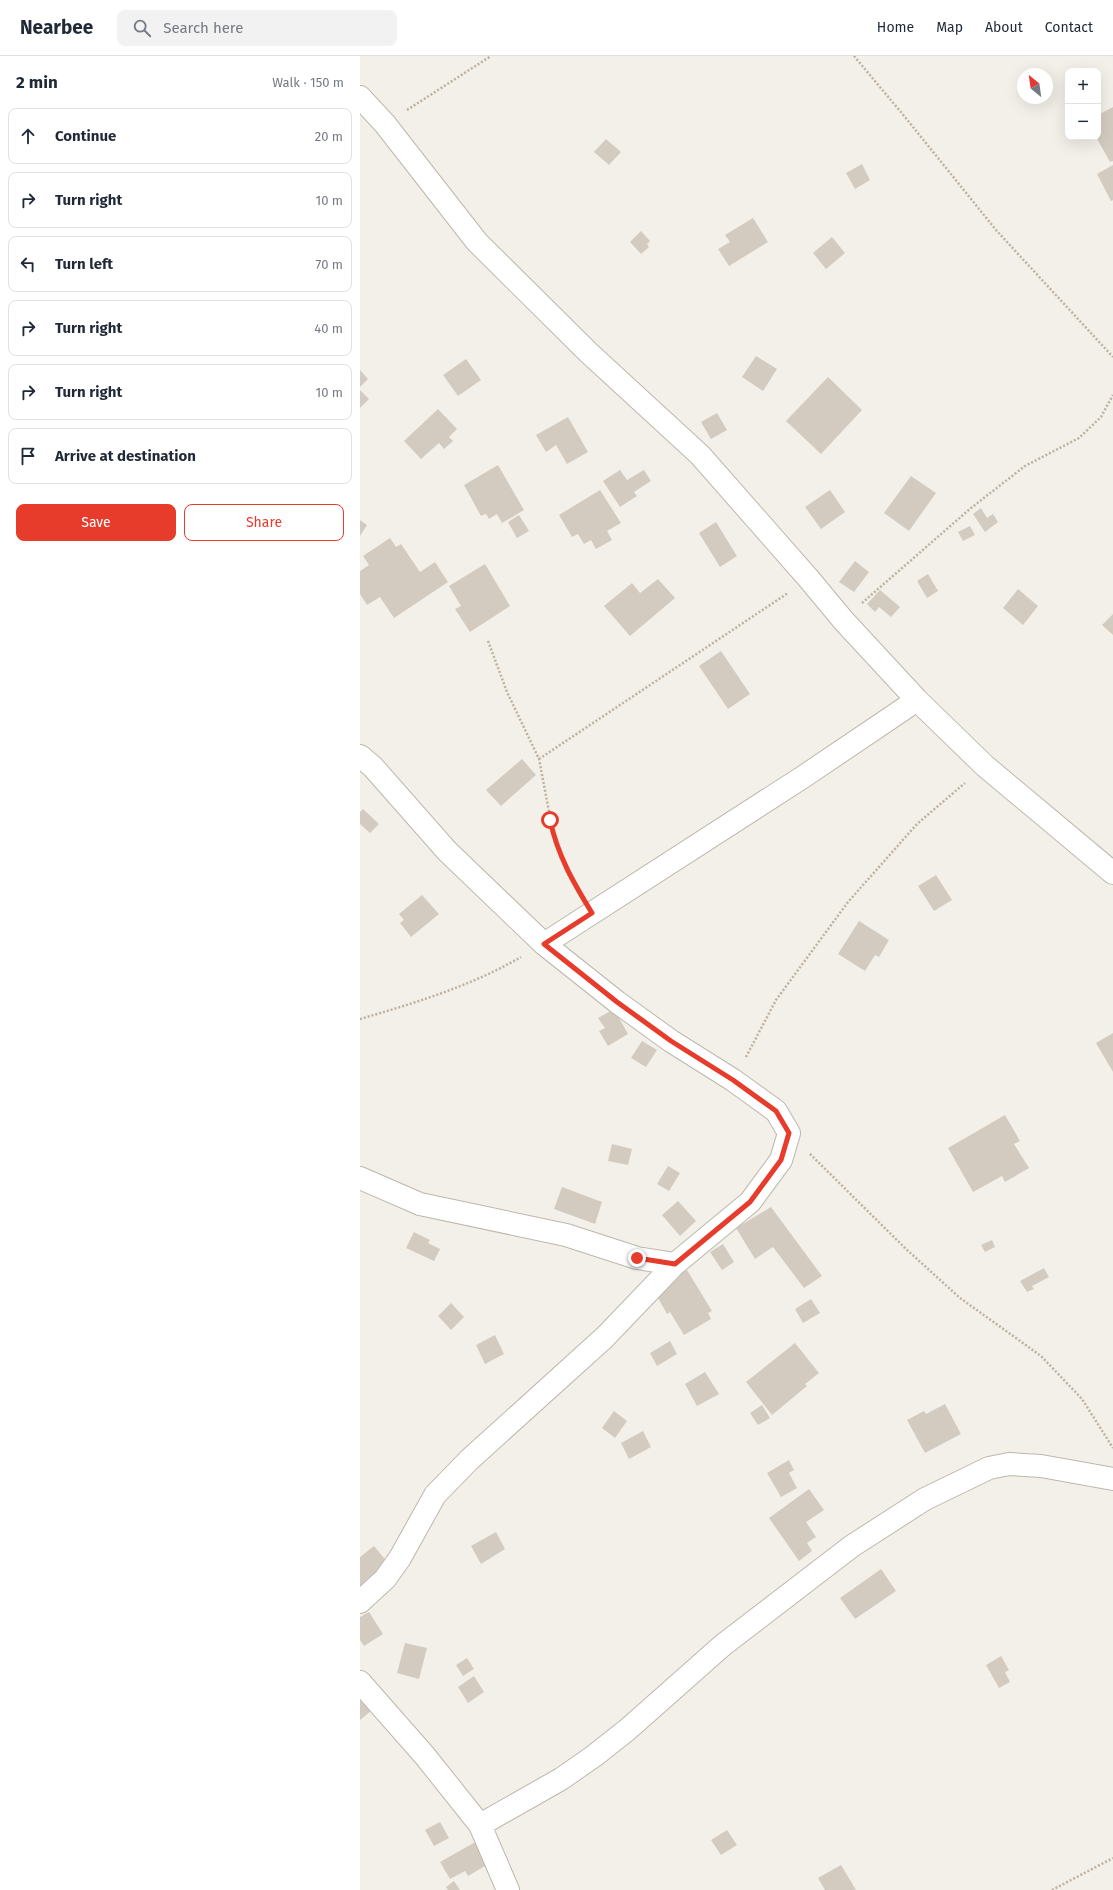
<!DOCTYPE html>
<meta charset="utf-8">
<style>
:root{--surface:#fff;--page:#f2f2f3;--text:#1f2937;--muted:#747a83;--line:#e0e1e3;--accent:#e73c2c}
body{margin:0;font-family:"Fira Sans",sans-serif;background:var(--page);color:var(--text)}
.controls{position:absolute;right:12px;top:12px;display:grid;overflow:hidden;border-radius:8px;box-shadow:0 4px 16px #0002}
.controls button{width:36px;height:36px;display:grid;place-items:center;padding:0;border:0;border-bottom:1px solid var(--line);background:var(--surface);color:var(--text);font:20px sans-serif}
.compass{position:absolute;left:657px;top:12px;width:36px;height:36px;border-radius:50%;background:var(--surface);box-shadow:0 4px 16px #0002;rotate:331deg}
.stop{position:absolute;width:12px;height:12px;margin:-9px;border:3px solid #e73c2c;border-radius:50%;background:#fff}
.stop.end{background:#e73c2c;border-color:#fff;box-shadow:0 1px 4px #0008}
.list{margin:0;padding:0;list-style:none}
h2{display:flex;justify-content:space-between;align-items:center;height:52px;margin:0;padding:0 16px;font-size:17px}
h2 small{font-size:13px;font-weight:400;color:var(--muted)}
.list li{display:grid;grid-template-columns:26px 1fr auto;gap:12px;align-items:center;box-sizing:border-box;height:56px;margin:0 8px 8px;padding:0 8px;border:1px solid var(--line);border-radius:8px}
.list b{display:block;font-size:15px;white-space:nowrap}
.list em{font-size:13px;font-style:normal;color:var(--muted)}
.actions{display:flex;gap:8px;padding:12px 16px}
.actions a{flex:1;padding:9px 0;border:1px solid var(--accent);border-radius:8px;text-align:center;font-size:14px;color:var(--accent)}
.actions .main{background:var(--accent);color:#fff}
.icon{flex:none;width:22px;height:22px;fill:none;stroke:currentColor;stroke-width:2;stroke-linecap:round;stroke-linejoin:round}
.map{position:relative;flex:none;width:753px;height:1834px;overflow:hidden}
header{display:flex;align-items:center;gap:24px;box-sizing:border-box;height:56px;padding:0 20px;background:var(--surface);border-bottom:1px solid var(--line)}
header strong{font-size:19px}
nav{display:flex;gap:22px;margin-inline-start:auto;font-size:14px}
.search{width:280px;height:36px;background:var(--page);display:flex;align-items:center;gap:10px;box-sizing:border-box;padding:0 14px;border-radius:8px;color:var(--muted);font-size:15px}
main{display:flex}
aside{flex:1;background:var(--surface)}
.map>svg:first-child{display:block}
.building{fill:#d4cbc0}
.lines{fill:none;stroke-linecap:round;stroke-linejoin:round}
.street-casing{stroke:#beb7ad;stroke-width:24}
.path{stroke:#beb19f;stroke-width:2.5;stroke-dasharray:2 2;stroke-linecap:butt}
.street{stroke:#fff;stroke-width:22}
.route{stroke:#e73c2c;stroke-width:5}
</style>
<header>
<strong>Nearbee</strong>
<div class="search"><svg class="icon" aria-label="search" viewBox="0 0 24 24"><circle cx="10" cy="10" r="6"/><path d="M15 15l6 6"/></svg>Search here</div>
<nav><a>Home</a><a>Map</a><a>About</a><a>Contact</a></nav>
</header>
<main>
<aside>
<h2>2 min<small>Walk · 150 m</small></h2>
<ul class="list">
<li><svg class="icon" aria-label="ahead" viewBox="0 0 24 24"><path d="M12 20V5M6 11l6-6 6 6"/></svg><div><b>Continue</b></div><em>20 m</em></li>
<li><svg class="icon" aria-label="right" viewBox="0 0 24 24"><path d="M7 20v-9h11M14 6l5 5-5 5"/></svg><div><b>Turn right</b></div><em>10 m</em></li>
<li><svg class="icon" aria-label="left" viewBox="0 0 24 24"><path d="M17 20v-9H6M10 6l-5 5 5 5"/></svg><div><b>Turn left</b></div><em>70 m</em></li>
<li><svg class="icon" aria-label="right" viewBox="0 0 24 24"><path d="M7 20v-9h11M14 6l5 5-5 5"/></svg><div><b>Turn right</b></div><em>40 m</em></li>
<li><svg class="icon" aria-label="right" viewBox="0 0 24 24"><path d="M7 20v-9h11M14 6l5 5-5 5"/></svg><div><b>Turn right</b></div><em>10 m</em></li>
<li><svg class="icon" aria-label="arrive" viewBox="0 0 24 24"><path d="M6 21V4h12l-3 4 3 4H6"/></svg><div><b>Arrive at destination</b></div></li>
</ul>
<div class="actions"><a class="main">Save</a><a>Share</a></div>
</aside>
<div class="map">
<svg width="753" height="1834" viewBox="0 0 753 1834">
<rect width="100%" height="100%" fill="#f3f0e9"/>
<path class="building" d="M753 51V105L750 106 736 81H738V59Z
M246 83 261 96 249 109 234 96Z
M502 108 510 124 495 133 486 117Z
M753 109V144L751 145 737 118Z
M393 162 408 186 369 210 358 193 370 186 365 179Z
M281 175 290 185 287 188 289 191 281 198 270 186Z
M472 181 485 197 466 213 453 197Z
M396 300 417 313 403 335 382 321Z
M106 303 121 324 98 340 83 319Z
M0 314 8 323 0 331Z
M468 321 502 354 461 398 426 365Z
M0 334 9 343 0 352Z
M78 353 97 373 89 381 93 385 84 393 79 387 61 403 44 385Z
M357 357 367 374 351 383 341 366Z
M208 361 228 396 207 408 196 389 186 396 176 379Z
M138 409 164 454 142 467 137 458 129 463 126 458 121 460 104 429Z
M260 414 267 424 284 414 291 425 274 436 277 440 260 451 243 425Z
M551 420 576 437 549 475 524 457Z
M240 434 261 467 247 475 252 484 236 493 231 484 224 488 218 478 212 481 199 459Z
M470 434 485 456 461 473 445 451Z
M621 452 627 462 633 458 638 466 625 476 613 458Z
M159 459 169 475 157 482 148 466Z
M0 464 7 469 0 480Z
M356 466 377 500 360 511 339 477Z
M610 470 615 479 603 485 598 476Z
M30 482 36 491 41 488 60 516 75 506 88 526 34 562 20 541 7 549 0 538V515L9 509 3 500Z
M495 505 509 516 494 536 479 526Z
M125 508 150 550 110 576 95 553 101 550 89 530Z
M568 518 578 535 567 542 557 525Z
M298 523 315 542 270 580 244 550 272 527 280 537Z
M658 533 678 550 663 569 643 552Z
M520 534 540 551 531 561 519 551 515 556 507 548Z
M753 558V579L742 569Z
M361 595 390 638 368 653 339 610Z
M162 703 176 719 141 750 126 734Z
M3 753 19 768 10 777 0 768V756Z
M576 819 592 844 574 855 558 830Z
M62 839 79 858 51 881 40 867 44 864 39 858Z
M499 865 529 884 519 901 515 899 505 915 478 898Z
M254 953 268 978 248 990 239 975 245 972 238 962Z
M753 977V1016L736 987Z
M282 985 297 994 286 1011 271 1002Z
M645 1059 660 1085 654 1088 669 1112 645 1126 642 1120 613 1136 588 1092Z
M252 1088 272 1093 268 1109 248 1105Z
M308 1110 320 1117 309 1135 297 1128Z
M202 1131 242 1146 235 1168 194 1153Z
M318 1145 336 1165 320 1180 302 1159Z
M411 1151 462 1220 444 1232 413 1191 395 1203 376 1172Z
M54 1176 70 1184 68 1187 80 1193 74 1205 46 1192Z
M632 1184 635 1191 625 1196 621 1189Z
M363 1188 374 1206 362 1214 350 1196Z
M684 1212 689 1221 672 1230 674 1233 667 1236 660 1225Z
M327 1214 352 1255 348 1257 351 1263 324 1279 310 1256 307 1258 293 1233Z
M451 1243 460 1257 443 1267 435 1253Z
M91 1247 104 1261 91 1274 78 1260Z
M135 1279 144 1298 125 1308 116 1289Z
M310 1285 317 1298 297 1310 290 1297Z
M435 1287 459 1317 445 1328 447 1330 412 1359 386 1326Z
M345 1316 359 1338 337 1350 325 1328Z
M585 1348 601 1378 565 1397 547 1364 564 1355 566 1358Z
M402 1349 410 1362 398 1369 390 1357Z
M254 1355 267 1365 255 1382 242 1372Z
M283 1375 291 1391 269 1403 261 1387Z
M429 1404 434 1414 429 1417 437 1432 421 1441 407 1417Z
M449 1433 464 1454 446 1466 456 1481 447 1487 452 1495 439 1505 409 1462Z
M136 1476 145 1493 121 1508 111 1490Z
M14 1490 28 1507 0 1531V1501Z
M521 1513 536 1535 495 1563 480 1542Z
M9 1556 23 1578 4 1590 0 1584V1561Z
M45 1587 67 1592 59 1623 37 1617Z
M641 1600 649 1614 645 1616 650 1626 639 1632 626 1609Z
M107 1602 114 1613 103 1620 96 1609Z
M114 1620 124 1636 108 1647 98 1631Z
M0 1641 11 1655 0 1664Z
M80 1766 89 1782 74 1790 65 1774Z
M367 1774 377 1789 361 1799 351 1784Z
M117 1785 130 1807 108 1820 105 1815 90 1823 80 1806Z
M481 1809 496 1834H465L458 1822Z
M94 1825 100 1834H88L86 1831Z"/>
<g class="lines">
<defs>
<path id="street" d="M0 41 25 68 117 186 229 297 340 399 449 523 483 564 557 644 625 710 753 817
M0 700 13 711 87 795 184 888 257 946 311 985 373 1024 416 1055 429 1077 421 1104 390 1146 315 1208 245 1281 109 1404 75 1439 40 1502 25 1523 0 1546
M184 888 443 721 557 644
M0 1122 60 1148 206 1179 277 1202 315 1208
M0 1626 65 1700 120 1769 148 1834
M120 1769 201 1723 234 1700 267 1674 363 1589 492 1490 565 1443 629 1412 649 1408 681 1410 753 1423"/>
</defs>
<use href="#street" class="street-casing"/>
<path class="path" d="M494 0 545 61 636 174 753 301
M47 54 131 0
M502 547 611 452 665 410 719 382 741 361 753 339
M128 585 147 636 179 703 195 787 208 818 219 836
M179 703 428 537
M0 963C55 947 111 930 161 901
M386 1001 416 944 488 846 557 768 605 727
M450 1098 546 1193 600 1242 681 1300 722 1343 753 1392
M692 1834 753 1802"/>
<use href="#street" class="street"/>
</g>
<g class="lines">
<path class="route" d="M190 764C198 800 213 826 232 857L184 888 257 946 311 985 373 1024 416 1055 429 1077 421 1104 390 1146 315 1208 277 1202"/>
</g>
</svg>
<div class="controls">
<button>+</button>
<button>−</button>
</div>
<svg class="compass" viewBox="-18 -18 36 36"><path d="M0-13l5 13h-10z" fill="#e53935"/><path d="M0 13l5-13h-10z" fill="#747a83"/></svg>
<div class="stop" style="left:190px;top:764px"></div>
<div class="stop end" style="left:277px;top:1202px"></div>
</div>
</main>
